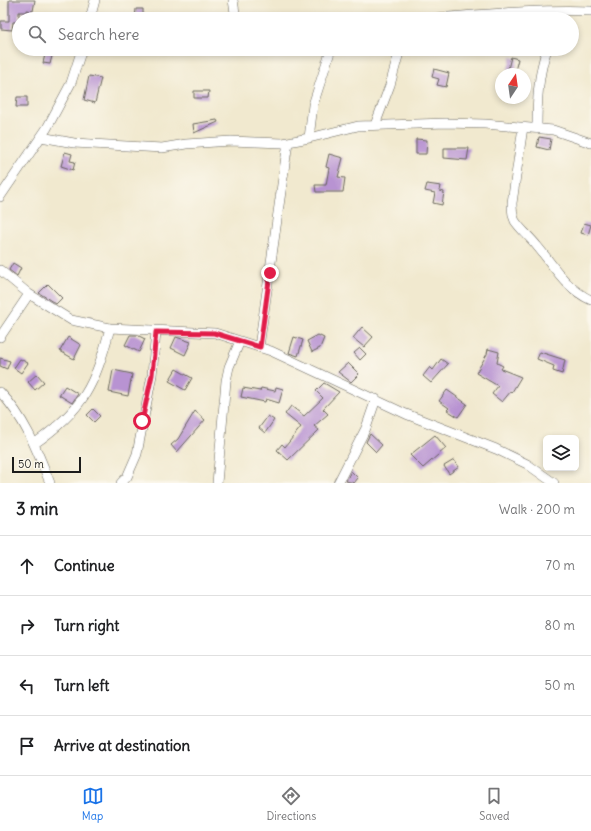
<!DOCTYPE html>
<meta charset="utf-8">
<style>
:root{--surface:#fff;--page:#f6f6f6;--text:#202124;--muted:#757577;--line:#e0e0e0;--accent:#1a73e8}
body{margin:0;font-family:Delius,sans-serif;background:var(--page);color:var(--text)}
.controls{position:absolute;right:12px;bottom:12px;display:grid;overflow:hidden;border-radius:6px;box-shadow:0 2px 6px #0003}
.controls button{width:36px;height:36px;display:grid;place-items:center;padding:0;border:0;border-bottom:1px solid var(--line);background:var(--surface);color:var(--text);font:20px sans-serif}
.compass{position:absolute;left:495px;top:68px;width:36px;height:36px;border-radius:50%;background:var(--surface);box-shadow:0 2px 6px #0003;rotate:13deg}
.scale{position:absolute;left:12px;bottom:10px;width:69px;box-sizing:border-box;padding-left:4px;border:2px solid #1c1c1c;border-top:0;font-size:11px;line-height:14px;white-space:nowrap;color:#1c1c1c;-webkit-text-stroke:3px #fbf7ec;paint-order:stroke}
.stop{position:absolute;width:12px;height:12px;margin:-9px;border:3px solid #e11d48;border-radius:50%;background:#fff}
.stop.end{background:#e11d48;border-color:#fff;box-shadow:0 1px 4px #0008}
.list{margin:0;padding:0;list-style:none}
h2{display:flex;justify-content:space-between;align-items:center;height:52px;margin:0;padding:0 16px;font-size:17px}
h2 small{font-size:13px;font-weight:400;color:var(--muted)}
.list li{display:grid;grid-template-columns:26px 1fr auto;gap:12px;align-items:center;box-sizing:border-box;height:60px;padding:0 16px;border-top:1px solid var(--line)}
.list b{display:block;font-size:15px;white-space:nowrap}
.list em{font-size:13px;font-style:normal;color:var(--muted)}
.icon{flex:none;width:22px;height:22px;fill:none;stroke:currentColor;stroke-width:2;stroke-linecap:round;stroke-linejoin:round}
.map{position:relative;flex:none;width:591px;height:483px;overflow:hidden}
.search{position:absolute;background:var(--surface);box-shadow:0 2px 6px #0003;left:12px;right:12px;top:12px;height:44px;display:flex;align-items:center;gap:10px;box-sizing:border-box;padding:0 14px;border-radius:22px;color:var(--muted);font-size:15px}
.sheet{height:292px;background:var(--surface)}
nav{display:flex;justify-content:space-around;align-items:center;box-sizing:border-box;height:56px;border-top:1px solid var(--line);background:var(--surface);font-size:11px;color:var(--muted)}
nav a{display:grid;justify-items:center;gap:2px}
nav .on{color:var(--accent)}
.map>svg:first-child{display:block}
.building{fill:#b893d2}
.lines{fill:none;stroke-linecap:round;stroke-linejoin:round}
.minor-casing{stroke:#67645b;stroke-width:10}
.minor{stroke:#fff;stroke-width:9}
.route{stroke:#e11d48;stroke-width:5}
</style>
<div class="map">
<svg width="591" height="483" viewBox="0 0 591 483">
<rect width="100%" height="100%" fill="#fbf7ec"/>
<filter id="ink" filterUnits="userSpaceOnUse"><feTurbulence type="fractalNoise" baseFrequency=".025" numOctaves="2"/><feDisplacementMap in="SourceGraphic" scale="8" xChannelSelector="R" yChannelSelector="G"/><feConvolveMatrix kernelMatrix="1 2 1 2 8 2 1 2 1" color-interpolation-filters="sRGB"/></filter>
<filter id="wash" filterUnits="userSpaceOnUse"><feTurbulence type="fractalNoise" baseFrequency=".012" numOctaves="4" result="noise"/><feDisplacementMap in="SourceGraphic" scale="16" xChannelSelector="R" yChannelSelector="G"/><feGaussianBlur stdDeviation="0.9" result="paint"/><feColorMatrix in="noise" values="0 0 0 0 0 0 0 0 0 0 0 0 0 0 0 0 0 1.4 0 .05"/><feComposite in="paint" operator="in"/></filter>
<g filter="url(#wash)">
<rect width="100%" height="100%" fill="#f1e9cf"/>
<g id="blocks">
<path class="building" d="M9 0H35L33 11 27 10V12H19V22H13L12 30 1 29V21H9Z
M136 9H143V19H135Z
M46 50 53 52 50 64 43 63Z
M511 57 518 59 515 71 508 69Z
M434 69 449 73 446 87 437 85 439 79 432 77Z
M89 76 101 78 95 103 84 100Z
M194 91H209L208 98H194Z
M17 97H27V107H16Z
M217 120 218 122 194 133 193 124Z
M539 137 551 139 549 150 537 147Z
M416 139 427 140 426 154H416Z
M444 148H469L467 160 444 158Z
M65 152 72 154 70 161 75 162 73 170 61 166Z
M329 154 343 158 338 177 345 178 343 192H316L315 185H326L329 168 326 167Z
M427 184 441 186 440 191 444 192 442 205 433 203 435 193 425 191Z
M584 223 591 225 588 235 581 233Z
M13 263 21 268 17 276 9 270Z
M48 284 62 298 56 304 39 293Z
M362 327 373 337 364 347 353 338Z
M130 335H137L145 339 139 352 125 345Z
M318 335 324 338 320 348 312 352 307 341Z
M68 337 81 345 74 359 60 351Z
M176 337 191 342 185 355 171 348Z
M294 337 303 340 298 356 289 353Z
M360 348 366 354 360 360 354 353Z
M488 349 499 352 497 363 503 366 501 369 521 377 512 392 511 391 502 402 492 394 498 386 476 373 487 354Z
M540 352 565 360 562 374 553 371 554 366 537 359Z
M0 358 10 361 7 369 0 366Z
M20 359 28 363 21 373 14 368Z
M441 359 448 364 431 383 423 376 430 367 433 370Z
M348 363 359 374 351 382 338 372Z
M176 369 192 378 185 390 169 381Z
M113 370 132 374 128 396 109 392Z
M37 374 44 382 35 390 28 382Z
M324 383 339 392 323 409 328 414 314 426 319 430 288 460 277 450 282 444 285 447 301 427 285 414 291 406 304 416 323 398 316 391Z
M65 386 78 394 72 403 59 395Z
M276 387 283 389 279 403 266 399 265 402 241 397 243 388 260 391 261 388 275 391Z
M447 390 467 404 458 417 447 410 449 408 439 401Z
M93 409 100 416 94 422 87 415Z
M195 411 205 420 177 452 171 445 178 439Z
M268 416 274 420 265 433 259 428Z
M370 434 382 445 376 452 366 442Z
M435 435 446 448 423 468 410 455Z
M454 460 459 467 449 474 444 466Z
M351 471 358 478 354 483 346 481Z"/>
</g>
</g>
<g filter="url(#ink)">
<use href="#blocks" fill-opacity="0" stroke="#67645b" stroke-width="1"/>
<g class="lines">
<defs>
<path id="minor" d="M233 0 236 19
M90 19 95 0
M421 19C478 15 534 9 591 11
M375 125 390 85 400 49
M523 127 512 203C512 209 512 215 515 221 521 230 530 237 537 246 555 267 565 288 591 300
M537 129C537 101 538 75 547 49
M41 137 74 143 162 148 186 144 231 141 283 143 309 138 358 126 446 123 485 124 553 130 591 143
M309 138 313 105 331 49
M0 197 47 128 71 83 82 49
M0 270 29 294 71 320 110 328 215 333 271 351 406 414 496 449 527 464 554 483
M0 337 29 294
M259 347 288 142
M0 392C25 418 37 450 50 483
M34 444C84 409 95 385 110 328
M121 483 127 477 137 454 152 375 156 332
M217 483 226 381 229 367 240 341
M338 483 366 428 376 399"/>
</defs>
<use href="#minor" class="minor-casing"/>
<use href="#minor" class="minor"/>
</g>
</g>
<g class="lines" filter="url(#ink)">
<path class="route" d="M142 421 152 375 156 332 214 333 260 347 270 273"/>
</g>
</svg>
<div class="controls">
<button><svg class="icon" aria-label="layers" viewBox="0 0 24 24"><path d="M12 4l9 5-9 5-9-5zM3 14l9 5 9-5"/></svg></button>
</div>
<svg class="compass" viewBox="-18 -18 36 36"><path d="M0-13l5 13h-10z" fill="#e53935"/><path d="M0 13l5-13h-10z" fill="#757577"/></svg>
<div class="scale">50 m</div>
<div class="stop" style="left:142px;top:421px"></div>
<div class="stop end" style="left:270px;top:273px"></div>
<div class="search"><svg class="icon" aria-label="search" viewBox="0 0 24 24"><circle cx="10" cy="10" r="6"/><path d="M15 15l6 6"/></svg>Search here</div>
</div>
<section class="sheet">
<h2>3 min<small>Walk · 200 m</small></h2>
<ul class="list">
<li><svg class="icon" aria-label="ahead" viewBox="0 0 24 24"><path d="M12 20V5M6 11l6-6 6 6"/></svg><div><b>Continue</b></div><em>70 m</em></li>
<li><svg class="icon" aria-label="right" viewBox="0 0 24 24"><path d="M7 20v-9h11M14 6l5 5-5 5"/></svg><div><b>Turn right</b></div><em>80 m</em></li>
<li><svg class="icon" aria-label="left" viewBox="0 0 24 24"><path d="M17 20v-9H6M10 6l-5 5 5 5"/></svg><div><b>Turn left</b></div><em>50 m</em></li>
<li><svg class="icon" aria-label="arrive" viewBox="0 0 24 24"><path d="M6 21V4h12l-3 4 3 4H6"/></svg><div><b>Arrive at destination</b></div></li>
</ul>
</section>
<nav>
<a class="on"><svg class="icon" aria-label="map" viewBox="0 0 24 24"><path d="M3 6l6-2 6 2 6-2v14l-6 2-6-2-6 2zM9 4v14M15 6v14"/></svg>Map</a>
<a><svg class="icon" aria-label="directions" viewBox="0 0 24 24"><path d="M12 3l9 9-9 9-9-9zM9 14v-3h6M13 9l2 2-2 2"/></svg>Directions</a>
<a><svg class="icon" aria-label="saved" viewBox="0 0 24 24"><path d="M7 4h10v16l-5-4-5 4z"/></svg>Saved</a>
</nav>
